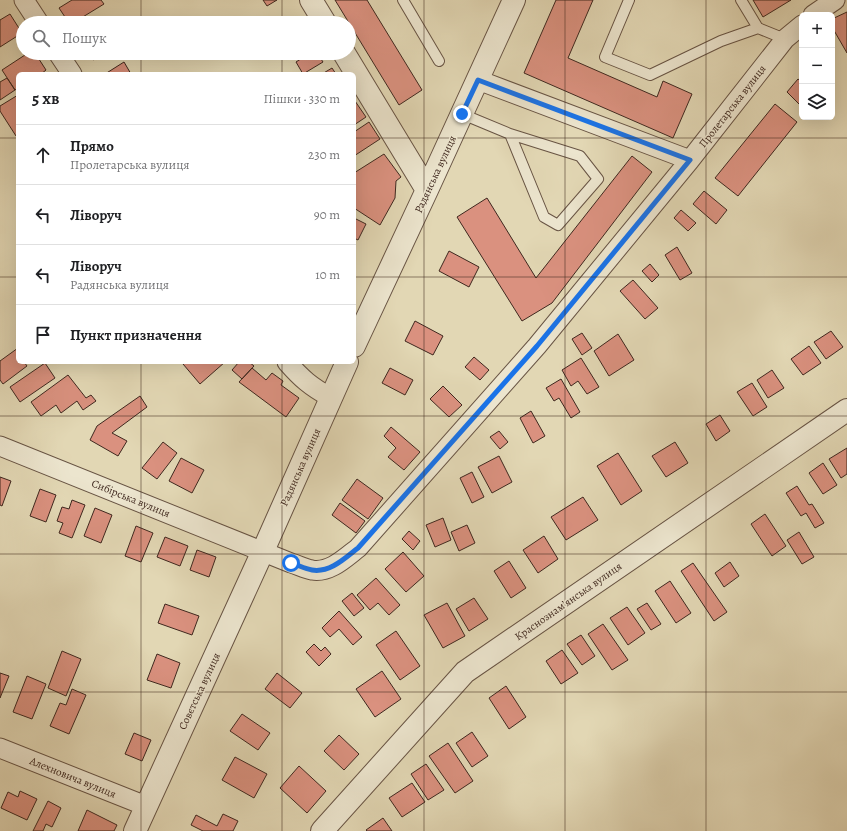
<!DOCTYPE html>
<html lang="uk">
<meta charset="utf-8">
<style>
:root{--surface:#fff;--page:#f6f6f6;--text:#202124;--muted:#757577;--line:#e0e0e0}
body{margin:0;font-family:Alegreya,serif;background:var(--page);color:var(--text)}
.controls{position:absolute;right:12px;top:12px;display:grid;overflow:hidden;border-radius:6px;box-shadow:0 4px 16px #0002}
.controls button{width:36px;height:36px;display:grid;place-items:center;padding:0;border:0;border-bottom:1px solid var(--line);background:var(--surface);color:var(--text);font:20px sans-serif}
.stop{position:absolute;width:12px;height:12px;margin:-9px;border:3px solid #1a73e8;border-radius:50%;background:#fff}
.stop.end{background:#1a73e8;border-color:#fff;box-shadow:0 1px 4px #0008}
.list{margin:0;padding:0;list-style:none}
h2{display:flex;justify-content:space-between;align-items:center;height:52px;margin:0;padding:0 16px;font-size:17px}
h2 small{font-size:13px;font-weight:400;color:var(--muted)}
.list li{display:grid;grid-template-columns:26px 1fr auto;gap:12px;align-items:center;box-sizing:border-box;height:60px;padding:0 16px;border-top:1px solid var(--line)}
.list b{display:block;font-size:15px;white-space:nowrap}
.list p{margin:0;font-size:13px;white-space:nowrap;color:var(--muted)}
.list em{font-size:13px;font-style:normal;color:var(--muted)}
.icon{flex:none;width:22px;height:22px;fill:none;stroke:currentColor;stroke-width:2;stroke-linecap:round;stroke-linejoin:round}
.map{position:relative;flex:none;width:847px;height:831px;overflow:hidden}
.search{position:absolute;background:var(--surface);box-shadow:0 4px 16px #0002;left:16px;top:16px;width:340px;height:44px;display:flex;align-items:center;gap:10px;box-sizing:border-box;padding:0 14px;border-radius:22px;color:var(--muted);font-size:15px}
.panel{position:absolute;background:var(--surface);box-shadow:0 4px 16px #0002;left:16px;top:72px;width:340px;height:292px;border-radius:6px}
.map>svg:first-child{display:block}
.building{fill:#da917f;stroke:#3f281f}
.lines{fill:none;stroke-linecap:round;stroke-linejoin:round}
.service-casing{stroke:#685444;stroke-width:12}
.minor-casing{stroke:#685444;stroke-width:21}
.tertiary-casing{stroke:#685444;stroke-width:24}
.service{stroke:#ece5ce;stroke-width:10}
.minor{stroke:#ece5ce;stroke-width:19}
.tertiary{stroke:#ece5ce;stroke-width:22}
.route{stroke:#1a73e8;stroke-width:5}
.grid{fill:none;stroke:#3f281f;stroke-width:1;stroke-opacity:0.55}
.labels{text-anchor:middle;stroke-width:3;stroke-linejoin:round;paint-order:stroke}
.street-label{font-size:11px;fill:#3f281f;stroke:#ece5ce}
</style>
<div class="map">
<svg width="847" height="831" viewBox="0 0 847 831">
<rect width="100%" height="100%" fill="#e2d7b4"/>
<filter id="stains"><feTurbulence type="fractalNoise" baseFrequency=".005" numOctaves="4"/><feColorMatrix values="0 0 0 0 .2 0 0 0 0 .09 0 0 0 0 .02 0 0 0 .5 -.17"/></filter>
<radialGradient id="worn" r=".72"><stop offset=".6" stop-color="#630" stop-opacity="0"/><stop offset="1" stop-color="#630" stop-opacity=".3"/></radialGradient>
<path class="building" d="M72 0H101L104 4 73 23H69L59 8Z
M263 0H277L267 6Z
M335 0H367L422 90 399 105Z
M556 0H593L568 58 657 97 663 81 692 94 673 138 524 73Z
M753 0H791L763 17Z
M847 12V53L832 27V19Z
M10 14 22 33 0 47V20Z
M28 53H35L46 70 41 74H18V88L15 90 2 70Z
M88 53H104L93 60Z
M279 53H291L282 59Z
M310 53H317L323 62 303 74 296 62Z
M124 62 131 74H105Z
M332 68 336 74H322Z
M7 78 15 90 0 100V82Z
M798 79 802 82V107L787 92Z
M18 95V135L16 136 0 111V106Z
M355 101 366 117 354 125V102Z
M775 104 797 122 738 196 715 178Z
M369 122 380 139 354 156V132Z
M384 154 401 177 396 181 395 198 380 225 354 208V173Z
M632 156 652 172 552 303 522 321 457 217 487 198 536 278Z
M704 191 727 210 716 224 693 204Z
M681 210 696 223 688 231 674 218Z
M354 218 366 224 358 240 354 238Z
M677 247 692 273 680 280 665 255Z
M449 251 479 267 469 287 439 271Z
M650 264 659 275 652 282 642 271Z
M633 280 658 308 645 319 620 291Z
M415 321 443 336 433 355 405 341Z
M831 331 843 347 826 359 814 342Z
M582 333 592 348 582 355 572 339Z
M618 334 634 360 609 376 594 351Z
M809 346 821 363 803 375 791 359Z
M18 348V362H24L27 366 3 384 0 380V361Z
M474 357 489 370 480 380 465 367Z
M581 358 599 387 587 394 578 381 571 386 562 370Z
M185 362H225L200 384 183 364Z
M239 362H249L254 366 242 379 232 370Z
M45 363 55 378 20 402 10 387Z
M252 368 266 380 272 373 283 381 281 385 299 398 286 417 239 382Z
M390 368 413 380 405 395 382 383Z
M772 370 784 388 768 398 757 380Z
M68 375 86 398 91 395 96 401 83 410 77 401 61 413 56 405 41 416 31 402Z
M561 379 580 412 571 418 559 398 554 401 546 388Z
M752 383 767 407 753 416 737 392Z
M443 386 462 405 449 417 430 399Z
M140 396 147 407 112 433 127 441 118 456 90 440 97 426Z
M531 411 545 436 533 443 520 418Z
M720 415 730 431 716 441 706 424Z
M391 427 420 452 404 470 388 457 396 448 384 436Z
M499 431 508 442 500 449 490 437Z
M163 442 177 453 157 479 142 468Z
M675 442 688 463 666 477 652 456Z
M847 448V474L841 478 829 459Z
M618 453 642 491 621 505 597 466Z
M499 456 512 482 492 493 478 467Z
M181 458 204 470 192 493 169 481Z
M823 463 837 485 823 494 809 473Z
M472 472 484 497 472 503 460 478Z
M0 477 11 481 2 506 0 505Z
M357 479 383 498 368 519 342 500Z
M797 486 809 505 812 504 824 523 815 528 806 513 801 516 786 493Z
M40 489 56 495 46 522 30 516Z
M583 497 598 520 566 540 551 517Z
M72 500 85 505 72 538 59 533 63 523 57 521 62 507 69 509Z
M340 503 365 521 356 533 332 515Z
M95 508 112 515 101 543 84 536Z
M765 514 786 546 772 556 751 524Z
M443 518 451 540 435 547 426 525Z
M467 525 475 543 459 551 451 532Z
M136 526 153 533 141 562 125 556Z
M409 531 420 541 413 550 402 539Z
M799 532 814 557 802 564 787 540Z
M544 536 558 559 538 573 523 550Z
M165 537 188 546 180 566 157 557Z
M197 550 216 557 209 577 190 570Z
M403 552 424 576 406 592 385 569Z
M509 561 526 588 511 598 494 571Z
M730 562 739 576 724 587 715 573Z
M693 563 727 612 714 621 681 571Z
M376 578 400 605 389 615 378 603 370 610 357 595Z
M670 581 691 613 676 623 655 591Z
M352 593 364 608 354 616 342 601Z
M474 598 488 619 469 631 456 609Z
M447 603 465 636 443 648 424 615Z
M647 603 661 624 651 630 637 609Z
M165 604 199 616 192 635 158 623Z
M627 607 645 633 628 645 610 618Z
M339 611 362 637 353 645 339 629 330 637 322 628Z
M603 624 628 660 612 670 588 634Z
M396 631 420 666 400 680 376 645Z
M581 635 595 656 582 665 567 644Z
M314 644 321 651 325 647 331 654 319 666 306 652Z
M562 650 578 673 561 684 546 661Z
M62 651 81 659 66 696 48 688Z
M157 654 180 663 171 688 147 680Z
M382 671 401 699 375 717 356 689Z
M0 673 9 676 0 698Z
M277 673 302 693 290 708 265 689Z
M27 676 46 684 32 719 13 712Z
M506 686 526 717 509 729 489 698Z
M72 689 86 695 69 734 50 726 60 703 66 705Z
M242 714 270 733 258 750 230 731Z
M472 732 488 756 472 767 456 743Z
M134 733 151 740 142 761 125 754Z
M339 735 359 754 344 770 324 751Z
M448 743 473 781 455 793 429 756Z
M235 757 267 774 254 798 222 780Z
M426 764 444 790 428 800 411 774Z
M299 766 326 791 307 813 280 788Z
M412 783 425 802 402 817 389 798Z
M20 791 37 799 27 820 1 808 8 792 18 797Z
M48 801 61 808 52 827 46 824 43 831H33Z
M87 810 117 825 114 831H78Z
M223 814 238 821 233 831H203L191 825 196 815 217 826Z
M383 818 392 831H367L366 830Z"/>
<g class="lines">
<defs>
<path id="service" d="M403 0 439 61
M629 0 605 57 650 75 721 41 758 28
M741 0 758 28 785 39
M462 114 510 134 544 217 558 225 598 179 580 156 510 134"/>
<path id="minor" d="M24 0 39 23
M813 15 835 0
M58 53 72 74
M478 80 690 160
M287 362C301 378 311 387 330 397
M0 446 291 563C298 565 305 569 312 570 330 573 345 558 358 548L537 346 690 160 785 39 802 25
M0 748 146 806"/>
<path id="tertiary" d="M311 0 325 23
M344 53 427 190
M354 346 427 190 514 0
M135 831 263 551 347 362
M322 831 465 672 847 410"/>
</defs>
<use href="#service" class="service-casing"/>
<use href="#minor" class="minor-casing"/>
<use href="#tertiary" class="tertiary-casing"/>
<use href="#service" class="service"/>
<use href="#minor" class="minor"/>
<use href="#tertiary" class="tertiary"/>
</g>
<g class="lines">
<path class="route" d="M291 563C298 565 305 569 312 570 330 573 345 558 358 548L537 346 690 160 478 80 462 114"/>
</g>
<path class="grid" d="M141 0V23M282 0V23M424 0V831M565 0V831M706 0V831M141 53V74M282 53V74M0 138H18M354 138H847M0 277H18M354 277H847M141 362V831M282 362V831M0 416H847M0 554H847M0 692H847"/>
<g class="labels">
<g class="street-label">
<text transform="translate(732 106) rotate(-52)" y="4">Пролетарська вулиця</text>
<text transform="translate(435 174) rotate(-65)" y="4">Радянська вулиця</text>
<text transform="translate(300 467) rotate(-66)" y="4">Радянська вулиця</text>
<text transform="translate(131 498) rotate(22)" y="4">Сибірська вулиця</text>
<text transform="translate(568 601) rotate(-35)" y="4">Краснознамʼянська вулиця</text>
<text transform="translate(199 691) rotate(-65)" y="4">Совєтська вулиця</text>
<text transform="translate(73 777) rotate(22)" y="4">Алехновича вулиця</text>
</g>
</g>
<rect width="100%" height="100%" filter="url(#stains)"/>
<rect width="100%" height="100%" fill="url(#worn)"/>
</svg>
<div class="controls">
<button>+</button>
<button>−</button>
<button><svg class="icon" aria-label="layers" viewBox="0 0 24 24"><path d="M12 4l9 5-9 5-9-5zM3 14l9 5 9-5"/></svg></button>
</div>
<div class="stop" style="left:291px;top:563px"></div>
<div class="stop end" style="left:462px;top:114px"></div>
<div class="search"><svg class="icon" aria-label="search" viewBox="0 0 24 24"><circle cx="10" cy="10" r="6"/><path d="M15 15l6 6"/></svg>Пошук</div>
<section class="panel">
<h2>5 хв<small>Пішки · 330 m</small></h2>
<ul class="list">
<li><svg class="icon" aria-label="ahead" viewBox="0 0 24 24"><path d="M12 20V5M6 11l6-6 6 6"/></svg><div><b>Прямо</b><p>Пролетарська вулиця</p></div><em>230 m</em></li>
<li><svg class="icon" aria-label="left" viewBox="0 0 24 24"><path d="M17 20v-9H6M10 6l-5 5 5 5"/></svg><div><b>Ліворуч</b></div><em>90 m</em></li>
<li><svg class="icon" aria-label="left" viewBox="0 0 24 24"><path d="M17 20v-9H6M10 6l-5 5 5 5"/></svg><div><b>Ліворуч</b><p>Радянська вулиця</p></div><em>10 m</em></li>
<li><svg class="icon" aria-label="arrive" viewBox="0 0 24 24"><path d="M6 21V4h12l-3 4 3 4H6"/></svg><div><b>Пункт призначення</b></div></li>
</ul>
</section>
</div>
